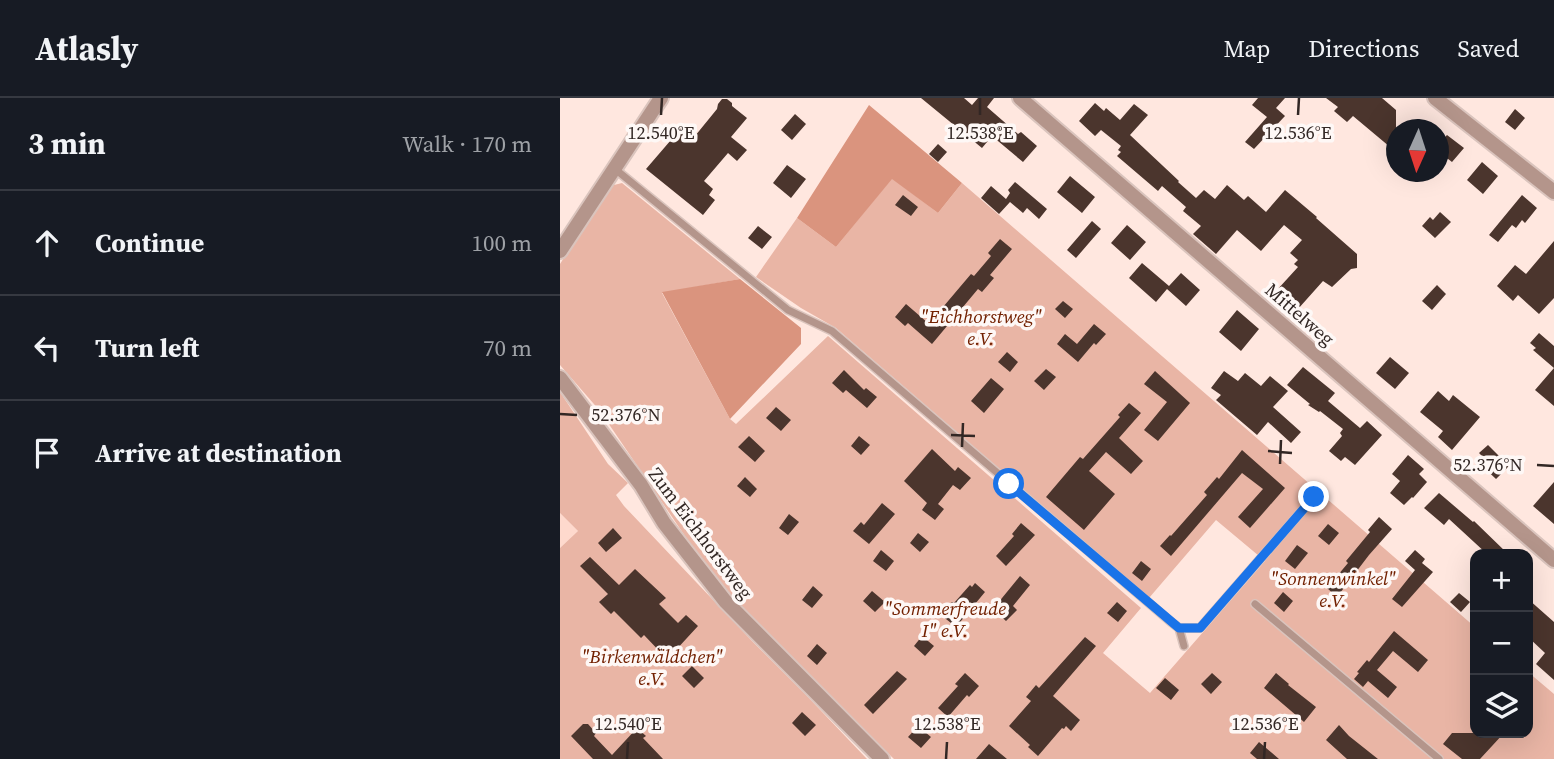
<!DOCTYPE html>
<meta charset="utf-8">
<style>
:root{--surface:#171b24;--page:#242831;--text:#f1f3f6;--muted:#9ea1a6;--line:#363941}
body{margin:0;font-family:"Source Serif 4",serif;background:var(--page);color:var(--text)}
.controls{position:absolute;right:21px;bottom:21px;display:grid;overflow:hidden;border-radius:14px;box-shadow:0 7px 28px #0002}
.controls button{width:63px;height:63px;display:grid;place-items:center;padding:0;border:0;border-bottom:2px solid var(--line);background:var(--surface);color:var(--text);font:35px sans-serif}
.compass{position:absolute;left:826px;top:21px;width:63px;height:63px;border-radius:50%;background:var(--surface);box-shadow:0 7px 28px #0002;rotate:183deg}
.stop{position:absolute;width:21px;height:21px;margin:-16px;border:5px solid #1a73e8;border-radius:50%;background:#fff}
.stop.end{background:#1a73e8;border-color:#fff;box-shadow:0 2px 7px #0008}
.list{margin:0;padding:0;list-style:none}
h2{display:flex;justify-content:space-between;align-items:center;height:91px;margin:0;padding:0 28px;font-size:30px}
h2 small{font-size:23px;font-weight:400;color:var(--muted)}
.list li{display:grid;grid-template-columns:46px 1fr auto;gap:21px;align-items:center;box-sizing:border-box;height:105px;padding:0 28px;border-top:2px solid var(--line)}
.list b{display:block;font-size:26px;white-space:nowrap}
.list em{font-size:23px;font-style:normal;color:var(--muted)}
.icon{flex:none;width:38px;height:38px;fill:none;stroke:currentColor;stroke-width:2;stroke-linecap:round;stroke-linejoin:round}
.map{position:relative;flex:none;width:994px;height:661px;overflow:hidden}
header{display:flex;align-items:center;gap:42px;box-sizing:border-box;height:98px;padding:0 35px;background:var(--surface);border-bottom:2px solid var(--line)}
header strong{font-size:33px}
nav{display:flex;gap:38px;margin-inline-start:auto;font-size:24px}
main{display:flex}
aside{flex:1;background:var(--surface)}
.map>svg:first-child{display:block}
.built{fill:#fed9cd}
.green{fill:#e9b5a5}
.forest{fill:#da947e}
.building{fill:#4b352d}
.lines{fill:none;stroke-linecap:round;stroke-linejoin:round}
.service-casing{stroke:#dac4bd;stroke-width:10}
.minor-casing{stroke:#dac4bd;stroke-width:18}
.service{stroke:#b4958b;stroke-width:7}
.minor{stroke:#b4958b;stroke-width:14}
.route{stroke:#1a73e8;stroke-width:9}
.ticks{fill:none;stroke:#322724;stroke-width:2.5}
.labels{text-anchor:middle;stroke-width:7;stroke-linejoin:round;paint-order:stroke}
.street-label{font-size:19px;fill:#322724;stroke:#fef8f6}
.park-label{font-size:19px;font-style:italic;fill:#722000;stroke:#fef8f6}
.ticks-label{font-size:18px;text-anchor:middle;fill:#322724;stroke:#fef8f6;stroke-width:7;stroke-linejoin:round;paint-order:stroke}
</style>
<header>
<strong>Atlasly</strong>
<nav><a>Map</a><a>Directions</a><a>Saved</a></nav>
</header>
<main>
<aside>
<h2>3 min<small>Walk · 170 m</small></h2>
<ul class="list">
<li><svg class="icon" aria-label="ahead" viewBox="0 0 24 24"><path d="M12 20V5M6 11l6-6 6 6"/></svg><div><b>Continue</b></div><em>100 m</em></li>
<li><svg class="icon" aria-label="left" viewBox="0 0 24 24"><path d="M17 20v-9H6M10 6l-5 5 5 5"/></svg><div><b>Turn left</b></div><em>70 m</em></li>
<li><svg class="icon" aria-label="arrive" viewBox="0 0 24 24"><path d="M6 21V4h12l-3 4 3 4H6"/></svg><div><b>Arrive at destination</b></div></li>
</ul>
</aside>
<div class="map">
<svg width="994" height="661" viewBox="0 0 994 661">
<rect width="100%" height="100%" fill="#ffe7df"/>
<path class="built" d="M0 415 18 433 0 450Z"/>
<path class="green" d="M332 80 378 115 402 85 915 529V635H968V574L994 596V661H334L180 512 144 466 40 313 0 267V166L50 88 62 85 180 181 102 195 170 321 176 326 268 238 581 510 543 555 590 595 705 463 656 422 589 500 276 230 241 210 196 179 237 120 276 149Z
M0 294 48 366 68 385 56 397 64 408 192 543 246 597 307 661H0V450L18 433 0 415Z"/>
<path class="forest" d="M309 7 402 85 378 115 332 81 276 149 237 120Z
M180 181 241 230V246L170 321 102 194Z"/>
<path class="building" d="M361 0H404L412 7 418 0H434L427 9 458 36 461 34 477 48 463 64 432 38 422 50Z
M698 0H725L716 10 725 18 694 51 685 44 707 19 692 7Z
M766 0H822L836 12V54L793 18 787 24 774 13 778 9Z
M162 1H167L172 5V8L187 20 171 39 187 52 177 63 168 55 144 83 153 91 149 97 155 102 143 117 86 71 123 28 135 38 157 11 158 6Z
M535 5 544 13 546 10 560 22 574 6 588 17 570 37 619 83 618 84 636 100 644 92 655 101 667 87 684 102 688 98 706 114 725 92 757 119 756 120 797 156V170L791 171 772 189 763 183 738 211 717 192 738 169 734 166 738 162 730 155 742 142 724 127 701 153 677 132 656 156 633 136 641 128 623 113 626 109 602 88 598 93 557 58 561 54 558 52 561 48 541 32 535 38 519 23Z
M955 11 965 20 955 32 945 24Z
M235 16 246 26 232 42 221 32Z
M878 36 884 40 887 37 904 50 892 64 878 53Z
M378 46 387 54 378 64 369 56Z
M922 64 938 78 923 96 907 82Z
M227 67 246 81 231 100 213 85Z
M510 78 535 99 522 115 497 94Z
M455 84 487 111 479 121 467 110 463 115 450 104 439 116 421 100 431 88 446 101 450 95 448 92Z
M343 97 358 109 351 118 335 107Z
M962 97 977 110 965 125 962 122 956 130 952 127 938 144 929 137Z
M880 114 891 124 875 140 862 128 870 119 873 122Z
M532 123 541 131 516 160 507 152Z
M567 127 586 144 570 162 551 145Z
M198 128 212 139 202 151 188 140Z
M440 141 452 151 430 177 434 180 422 194 418 191 372 246 348 225 345 228 335 219 346 206 368 225 371 221 372 222 411 176 414 178 431 158 428 155Z
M994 143V200L979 216 958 197 953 203 937 188 955 167 966 176Z
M582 165 609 188 621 175 640 192 626 208 607 191 596 204 569 180Z
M877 187 886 196 872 212 862 203Z
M503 203 513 211 505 220 495 211Z
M677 212 699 231 681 253 659 234Z
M534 226 546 236 536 247 534 245 518 264 497 246 505 236 517 246Z
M979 235 994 248V308L975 292 994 270 973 252 976 250 970 245Z
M447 254 458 264 450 274 438 264Z
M830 259 849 275 835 291 816 275Z
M743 269 775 295 768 303 800 330 807 323 822 337 795 367 785 359 781 363 769 353 782 338 780 335 783 331 760 313 759 314 748 307 750 306 727 287Z
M486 271 496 279 484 292 474 283Z
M284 272 304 292 306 290 317 299 307 310 286 292 283 295 272 285Z
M595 273 630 305 598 343 584 332 607 304 584 286Z
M664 273 678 283 685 275 701 288 710 278 728 293 713 309 741 334 731 345 708 324 697 337 656 302 661 297 651 290Z
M431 280 444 291 424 315 411 303Z
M878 293 889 303 893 297 920 319 892 352 878 339 883 333 860 314Z
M569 305 581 315 559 340 583 363 571 376 546 354 529 373 555 396 524 432 486 399 520 359 523 361 560 319 558 317Z
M216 309 231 322 221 333 206 320Z
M189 338 205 353 195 364 178 349Z
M299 338 310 347 301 357 291 348Z
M928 347 949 368 936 381 919 365 924 360 919 355Z
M372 351 395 373 398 369 411 380 400 392 393 387 378 406 384 411 375 422 362 412 367 405 344 383Z
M682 352 725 390 690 430 678 419 703 391 682 375 611 458 600 448 610 437 611 438 647 397 644 394 657 379 659 381Z
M848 357 864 371 859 376 867 384 853 400 852 399 844 407 830 395 840 383 832 376Z
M185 379 197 391 190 399 177 388Z
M994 384V426L973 408Z
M879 395 913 424 914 423 948 456H927L889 421 884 427 864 410Z
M322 405 335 416 309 446 293 433 301 424 304 427Z
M229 416 239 424 228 437 219 430Z
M819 419 832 431 809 457 777 499 767 490 788 465 786 463 810 434 808 432Z
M461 425 475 437 446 468 436 458 454 438 452 436Z
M768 426 779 435 769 447 758 438Z
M53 430 62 440 46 454 38 445Z
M358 435 369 444 360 454 350 445Z
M737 447 748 455 735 471 725 463Z
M321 452 334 463 326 473 313 463Z
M855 452 865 461 862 465 873 474 842 509 832 501 855 472 845 463Z
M30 459 59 487 75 471 106 500 99 506 118 525 126 517 138 528 115 553 113 552 105 559 84 537 81 540 54 513 51 516 39 504 48 496 20 468Z
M581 463 591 471 582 483 572 475Z
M460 478 470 487 453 508 457 512 446 523 433 511Z
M415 485 425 494 396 529 381 517 392 504 394 505 410 487 412 489Z
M253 488 263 497 252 510 242 502Z
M312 493 325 504 315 514 303 503Z
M723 494 733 503 724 514 714 505Z
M899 495 910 504 901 514 890 504Z
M968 501 994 524V582L976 566 985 555 968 539Z
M557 504 567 513 558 524 547 515Z
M834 533 868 562 858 574 833 553 817 572 837 589 828 600 808 583 803 589 794 581 799 575 797 574 807 562 809 564Z
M362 538 374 548 365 558 354 548Z
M525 539 536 548 493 598 520 622 511 633 506 628 504 631 502 630 478 658 468 649 470 647 449 628 471 603 466 599 476 587 479 590Z
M257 546 267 555 257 567 247 558Z
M132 568 144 580 134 590 122 578Z
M337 573 347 581 313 616 304 607Z
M405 575 419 588 409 599 407 597 388 619 378 610 398 588 395 586Z
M652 575 662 584 651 596 641 586Z
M716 575 729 586 728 587 756 609 744 624 704 590Z
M605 580 619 592 611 602 596 590Z
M242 614 256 627 245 638 232 625Z
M23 626H28L36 635 34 638 52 657 77 630 86 638 83 640 103 661H33L11 638Z
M779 627 789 638 818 661H787L766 642Z
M358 628 371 639 361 650 348 639Z
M892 635H944L920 661H902L883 646Z
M699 644 719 661H697L690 655Z
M429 646 447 661H416Z"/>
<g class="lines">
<defs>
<path id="service" d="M55 71 228 212 272 233 611 524 619 530H640L754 399
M695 506 879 661
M619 530 624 548"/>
<path id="minor" d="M460 0 994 462
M875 0 994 94
M0 153 101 0
M0 280 81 387 104 425 165 503 322 661"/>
</defs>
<use href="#service" class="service-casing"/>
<use href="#minor" class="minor-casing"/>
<use href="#service" class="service"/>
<use href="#minor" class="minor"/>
</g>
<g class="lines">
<path class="route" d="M449 386 619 530H640L754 399"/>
</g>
<path class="ticks" d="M101 17 102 0M420 17V0M738 17 739 0M0 316 17 317M391 337 415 338M402 349 403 325M708 353 732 355M720 366 721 342M977 367 994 368M67 661 68 644M386 661 387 644M704 661 705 644"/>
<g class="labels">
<g class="street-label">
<text transform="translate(740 216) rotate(41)" y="7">Mittelweg</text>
<text transform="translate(141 435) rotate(53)" y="7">Zum Eichhorstweg</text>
</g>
<g class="park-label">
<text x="421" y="225">"Eichhorstweg"<tspan x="421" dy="22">e.V.</tspan></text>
<text x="773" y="487">"Sonnenwinkel"<tspan x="773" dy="22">e.V.</tspan></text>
<text x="385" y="517">"Sommerfreude<tspan x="385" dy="22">I" e.V.</tspan></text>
<text x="92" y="565">"Birkenwäldchen"<tspan x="92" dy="22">e.V.</tspan></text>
</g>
</g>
<g class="ticks-label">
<text x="101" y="41">12.540°E</text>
<text x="420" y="41">12.538°E</text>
<text x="738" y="41">12.536°E</text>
<text x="66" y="323">52.376°N</text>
<text x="928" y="373">52.376°N</text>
<text x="68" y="632">12.540°E</text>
<text x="387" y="632">12.538°E</text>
<text x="705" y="632">12.536°E</text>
</g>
</svg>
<div class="controls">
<button>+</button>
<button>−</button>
<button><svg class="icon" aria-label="layers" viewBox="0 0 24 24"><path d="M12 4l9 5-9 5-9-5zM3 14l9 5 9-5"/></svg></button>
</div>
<svg class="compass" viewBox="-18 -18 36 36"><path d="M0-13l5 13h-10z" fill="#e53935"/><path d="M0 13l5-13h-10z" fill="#9ea1a6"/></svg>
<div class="stop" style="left:449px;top:386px"></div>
<div class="stop end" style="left:754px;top:399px"></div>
</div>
</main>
